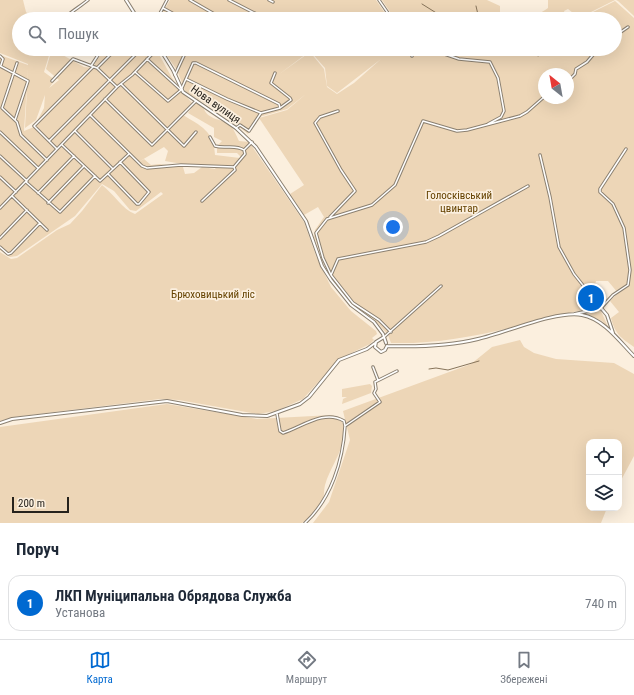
<!DOCTYPE html>
<html lang="uk">
<meta charset="utf-8">
<style>
:root{--surface:#fff;--page:#f6f6f7;--text:#1f2937;--muted:#747a83;--line:#e0e1e3;--accent:#0069d1}
body{margin:0;font-family:"Roboto Condensed",sans-serif;background:var(--page);color:var(--text)}
.controls{position:absolute;right:12px;bottom:12px;display:grid;overflow:hidden;border-radius:8px;box-shadow:0 4px 16px #0002}
.controls button{width:36px;height:36px;display:grid;place-items:center;padding:0;border:0;border-bottom:1px solid var(--line);background:var(--surface);color:var(--text);font:20px sans-serif}
.compass{position:absolute;left:538px;top:68px;width:36px;height:36px;border-radius:50%;background:var(--surface);box-shadow:0 4px 16px #0002;rotate:329deg}
.scale{position:absolute;left:12px;bottom:10px;width:57px;box-sizing:border-box;padding-left:4px;border:2px solid #26221c;border-top:0;font-size:11px;line-height:14px;white-space:nowrap;color:#26221c;-webkit-text-stroke:3px #fbefde;paint-order:stroke}
.you{position:absolute;left:393px;top:227px;width:14px;height:14px;margin:-10px;border:3px solid #fff;border-radius:50%;background:#1a73e8;box-shadow:0 0 0 6px #1a73e833}
.badge{display:grid;place-items:center;width:26px;height:26px;border-radius:50%;background:var(--accent);color:#fff;font-size:13px;font-weight:700}
.pin{position:absolute;translate:-50% -50%;border:2px solid #fff;box-shadow:0 1px 4px #0006}
.list{margin:0;padding:0;list-style:none}
h2{display:flex;justify-content:space-between;align-items:center;height:52px;margin:0;padding:0 16px;font-size:17px}
h2 small{font-size:13px;font-weight:400;color:var(--muted)}
.list li{display:grid;grid-template-columns:26px 1fr auto;gap:12px;align-items:center;box-sizing:border-box;height:56px;margin:0 8px 8px;padding:0 8px;border:1px solid var(--line);border-radius:12px}
.list b{display:block;font-size:15px;white-space:nowrap}
.list p{margin:0;font-size:13px;white-space:nowrap;color:var(--muted)}
.list em{font-size:13px;font-style:normal;color:var(--muted)}
.icon{flex:none;width:22px;height:22px;fill:none;stroke:currentColor;stroke-width:2;stroke-linecap:round;stroke-linejoin:round}
.map{position:relative;flex:none;width:634px;height:523px;overflow:hidden}
.search{position:absolute;background:var(--surface);box-shadow:0 4px 16px #0002;left:12px;right:12px;top:12px;height:44px;display:flex;align-items:center;gap:10px;box-sizing:border-box;padding:0 14px;border-radius:22px;color:var(--muted);font-size:15px}
.sheet{height:116px;background:var(--surface)}
nav{display:flex;justify-content:space-around;align-items:center;box-sizing:border-box;height:56px;border-top:1px solid var(--line);background:var(--surface);font-size:11px;color:var(--muted)}
nav a{display:grid;justify-items:center;gap:2px}
nav .on{color:var(--accent)}
.map>svg:first-child{display:block}
.green{fill:#edd6b7;fill-rule:evenodd}
.lines{fill:none;stroke-linecap:round;stroke-linejoin:round}
.stream{stroke:#87745a;stroke-width:1}
.minor-casing{stroke:#8b8071;stroke-width:3.5}
.tertiary-casing{stroke:#8b8071;stroke-width:4}
.minor{stroke:#fff;stroke-width:1.5}
.tertiary{stroke:#fff;stroke-width:2}
.labels{text-anchor:middle;stroke-width:3.5;stroke-linejoin:round;paint-order:stroke}
.street-label{font-size:11px;fill:#26221c;stroke:#fbefde}
.park-label{font-size:11px;fill:#654200;stroke:#fbefde}
</style>
<div class="map">
<svg width="634" height="523" viewBox="0 0 634 523">
<rect width="100%" height="100%" fill="#fbefde"/>
<path class="green" d="M0 0H23L26 12 33 19H19V49H51L44 72 55 80 49 88 59 80 46 69 52 49 84 67 93 68 96 61 106 49H156L176 85 192 103 183 115C201 126 214 131 215 155L240 158 236 163 242 158 237 153H217V146L222 141 214 137V128L188 113 195 103 203 106C206 120 220 118 230 125 233 127 237 137 239 141L249 142 304 222 316 256 331 287 351 311 376 331 377 334 372 338 374 340 370 344 339 359 303 399 276 411 258 414 179 400 160 399 14 417 0 421V252L11 259 17 258 57 230 70 224 82 211 102 185C114 194 122 209 135 214L163 194 161 192 136 211 130 210 114 191 102 184 75 216 17 256 10 257 0 250V55L28 65V64L0 53ZM28 68 25 128 36 120 45 95 44 108 34 127 24 131ZM164 147 168 151 165 161 188 165 217 166 215 169 202 167 194 173 185 174 183 167 160 164 151 165 144 159 135 164Z
M170 0H376L389 19H159Z
M382 0H487L500 6V12L511 13 518 19H395Z
M548 0H615L591 12 588 17 593 12 615 1 634 18V347C621 338 615 334 611 318L619 312 610 301 618 293 608 281H596L592 297 598 306C530 322 461 345 391 343L388 335 375 320 351 304 331 278 314 237 315 230 324 217 318 207 304 215 290 194 304 185 259 118 287 110 306 94 287 109 259 117 248 134 227 117 185 91 177 70 162 49H502L520 53 513 49H538L541 53 540 49H615V19H574L573 13 568 9 564 11 565 14 561 17 522 19 524 17C534 19 540 13 548 8ZM310 51 325 68 327 86 337 93 381 59 354 83 337 94 327 87 324 69 310 52 278 75ZM544 74H568V98H544Z
M616 0H634V16L618 1Z
M601 311 609 329 602 321 586 314Z
M520 340 524 347 534 353 556 359 614 363 634 374V456L619 484V442H589V508H607L601 523H313L329 502 350 440 343 411 471 364 492 347Z
M370 384 372 386 371 393 342 404 343 399 347 397H342V389Z
M167 404 257 419 332 415C337 417 343 420 344 427 347 445 331 466 326 482 323 489 325 497 322 503 318 511 309 518 302 523H0V427Z"/>
<g class="lines">
<path class="stream" d="M422 4 446 19
M476 6 479 19
M527 49 538 56
M429 369 436 368 448 370 479 361"/>
<defs>
<path id="minor" d="M190 0 223 19
M229 0 266 19
M269 0 273 2
M379 0 392 19
M163 8 183 19
M64 19C71 11 80 7 88 0
M157 19 167 0
M615 36 628 27
M143 49 151 55
M194 49 198 52
M430 49 459 59 490 62 498 78 504 111 501 117 488 124
M0 56 3 59 1 65
M412 56 414 49
M147 59 181 90
M17 63 2 108 17 122 21 135 47 160
M0 66 28 81 15 120
M91 66 102 49
M98 67 116 49
M135 72 168 101 181 90 193 63H196L279 104 280 108
M175 75 187 49
M186 79 227 99 261 113
M52 81 73 59 97 68 117 87
M568 81 575 74 576 69 587 62 598 49
M121 84 184 146 196 132
M105 99 152 145 196 101
M90 115 142 166 147 168 181 165 234 167
M236 128 240 125 249 131 261 113 280 108 291 100 290 98 271 83 275 73
M75 131 113 169 129 154
M0 132 38 168
M210 137 215 146C225 149 235 144 244 150
M49 141 141 49
M62 145 100 181 113 169
M57 149 34 126 93 67
M540 155 550 197 559 247 574 274 601 308 613 295 628 285 630 270 624 228 613 204 600 192V189L626 149
M0 156 27 181
M108 174 137 204H139L149 192 120 162
M0 177 16 192
M26 182 60 212 95 176
M38 193 74 156
M12 196 47 230
M202 201 235 170 234 167 245 154 244 150 252 142
M48 203 84 166
M0 208 117 87 132 75 157 49
M330 217 355 191 341 170 315 123 320 117 338 111
M0 238 27 210
M0 247 8 254 11 253 40 223
M331 275 338 259 426 242 439 236 528 186
M391 332 379 320 353 303 331 275 323 258 316 233 327 219 372 205 395 185 423 121 457 131 467 130 520 116 527 112 544 97
M384 337 441 286
M373 367 378 380
M277 414 280 431 283 433C302 427 324 409 344 421L345 426
M305 523C331 499 343 461 345 426L380 402 374 393 376 389 375 382 397 371"/>
<path id="tertiary" d="M126 0 138 19
M160 49 173 70 183 92 236 128 256 147 306 221 322 266 331 280 351 305 374 322 383 334 386 343
M575 314 601 308 607 315 613 333
M384 337 376 342 375 347 381 352 385 350 387 346
M387 346C417 347 449 346 478 339 505 333 557 310 582 315 604 319 620 342 634 356
M0 423 12 419 167 401 242 415 267 416 300 404 309 397 339 360 367 349 375 343"/>
</defs>
<use href="#minor" class="minor-casing"/>
<use href="#tertiary" class="tertiary-casing"/>
<use href="#minor" class="minor"/>
<use href="#tertiary" class="tertiary"/>
</g>
<g class="labels">
<g class="street-label">
<text transform="translate(216 104) rotate(35)" y="4">Нова вулиця</text>
</g>
<g class="park-label">
<text x="459" y="199">Голосківський<tspan x="459" dy="13">цвинтар</tspan></text>
<text x="213" y="298">Брюховицький ліс</text>
</g>
</g>
</svg>
<div class="controls">
<button><svg class="icon" aria-label="locate" viewBox="0 0 24 24"><circle cx="12" cy="12" r="6"/><path d="M12 2v4M12 18v4M2 12h4M18 12h4"/></svg></button>
<button><svg class="icon" aria-label="layers" viewBox="0 0 24 24"><path d="M12 4l9 5-9 5-9-5zM3 14l9 5 9-5"/></svg></button>
</div>
<svg class="compass" viewBox="-18 -18 36 36"><path d="M0-13l5 13h-10z" fill="#e53935"/><path d="M0 13l5-13h-10z" fill="#747a83"/></svg>
<div class="scale">200 m</div>
<div class="you"></div>
<div class="pin badge" style="left:591px;top:298px">1</div>
<div class="search"><svg class="icon" aria-label="search" viewBox="0 0 24 24"><circle cx="10" cy="10" r="6"/><path d="M15 15l6 6"/></svg>Пошук</div>
</div>
<section class="sheet">
<h2>Поруч<small></small></h2>
<ul class="list">
<li><span class="badge">1</span><div><b>ЛКП Муніципальна Обрядова Служба</b><p>Установа</p></div><em>740 m</em></li>
</ul>
</section>
<nav>
<a class="on"><svg class="icon" aria-label="map" viewBox="0 0 24 24"><path d="M3 6l6-2 6 2 6-2v14l-6 2-6-2-6 2zM9 4v14M15 6v14"/></svg>Карта</a>
<a><svg class="icon" aria-label="directions" viewBox="0 0 24 24"><path d="M12 3l9 9-9 9-9-9zM9 14v-3h6M13 9l2 2-2 2"/></svg>Маршрут</a>
<a><svg class="icon" aria-label="saved" viewBox="0 0 24 24"><path d="M7 4h10v16l-5-4-5 4z"/></svg>Збережені</a>
</nav>
